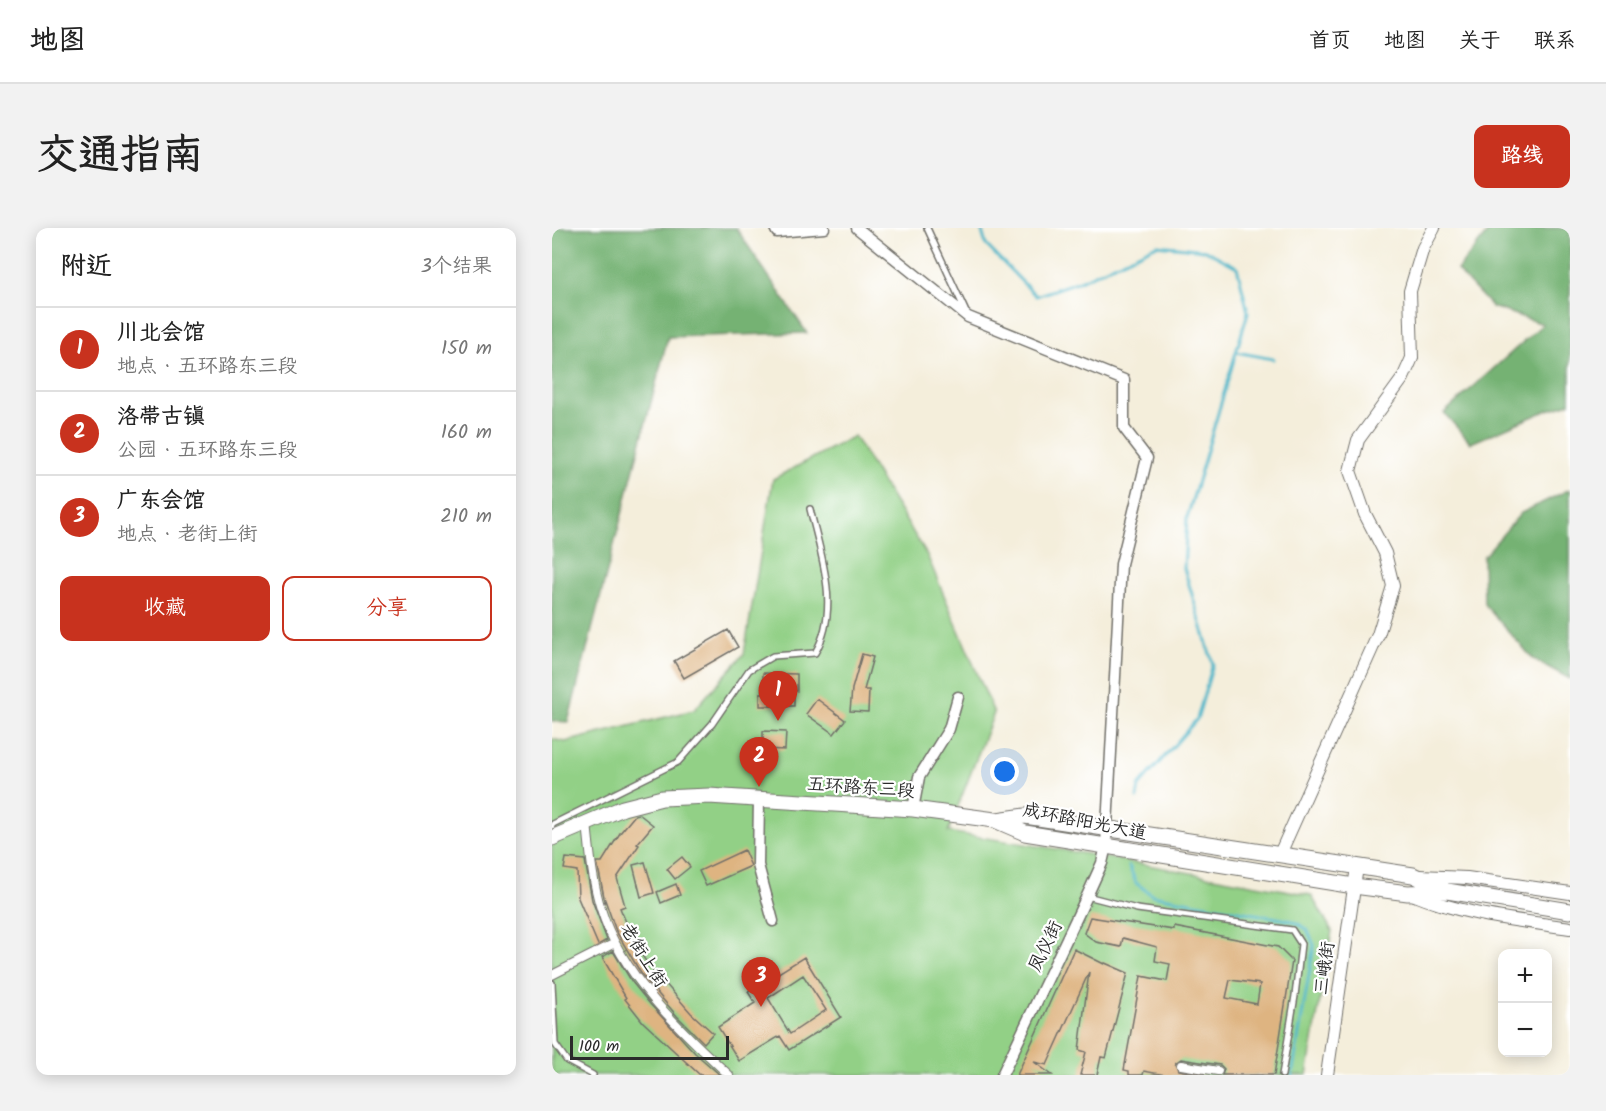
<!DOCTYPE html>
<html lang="zh">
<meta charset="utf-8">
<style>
:root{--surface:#fff;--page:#f2f2f2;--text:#222;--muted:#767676;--line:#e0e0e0;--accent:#c8321e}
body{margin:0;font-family:Kalam,"LXGW WenKai TC",sans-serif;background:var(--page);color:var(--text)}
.controls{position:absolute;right:18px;bottom:18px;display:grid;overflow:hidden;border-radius:12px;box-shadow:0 3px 15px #0003}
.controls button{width:54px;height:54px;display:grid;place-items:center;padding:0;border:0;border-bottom:2px solid var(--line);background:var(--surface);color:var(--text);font:30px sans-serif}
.scale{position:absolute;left:18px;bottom:15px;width:159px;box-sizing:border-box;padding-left:6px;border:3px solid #2b2b2b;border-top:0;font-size:16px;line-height:21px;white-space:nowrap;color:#2b2b2b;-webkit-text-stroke:4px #fff;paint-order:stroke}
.you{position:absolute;left:453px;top:544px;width:21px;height:21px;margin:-15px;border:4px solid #fff;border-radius:50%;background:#1a73e8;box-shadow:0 0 0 9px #1a73e833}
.badge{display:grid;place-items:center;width:39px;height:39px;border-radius:50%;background:var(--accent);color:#fff;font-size:20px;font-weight:700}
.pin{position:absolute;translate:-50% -50px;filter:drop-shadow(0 2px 3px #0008)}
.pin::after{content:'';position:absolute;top:32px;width:21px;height:18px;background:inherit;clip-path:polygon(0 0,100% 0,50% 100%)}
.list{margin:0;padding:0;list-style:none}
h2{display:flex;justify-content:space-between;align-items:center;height:78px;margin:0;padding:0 24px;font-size:26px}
h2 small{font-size:20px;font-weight:400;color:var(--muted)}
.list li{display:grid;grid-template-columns:39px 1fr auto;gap:18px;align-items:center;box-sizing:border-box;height:84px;padding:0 24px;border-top:2px solid var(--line)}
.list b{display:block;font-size:22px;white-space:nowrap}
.list p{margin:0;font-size:20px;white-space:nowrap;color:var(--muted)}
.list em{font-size:20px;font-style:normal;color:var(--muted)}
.actions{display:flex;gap:12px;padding:18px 24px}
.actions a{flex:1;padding:14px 0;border:2px solid var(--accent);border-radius:12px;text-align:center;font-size:21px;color:var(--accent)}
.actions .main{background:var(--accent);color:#fff}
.map{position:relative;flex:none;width:1018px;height:847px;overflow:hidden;border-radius:12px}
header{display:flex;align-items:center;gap:36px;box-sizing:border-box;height:84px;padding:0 30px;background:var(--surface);border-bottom:2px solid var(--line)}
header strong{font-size:28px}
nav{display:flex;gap:33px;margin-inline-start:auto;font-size:21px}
.intro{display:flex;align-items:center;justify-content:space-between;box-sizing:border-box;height:144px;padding:0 36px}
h1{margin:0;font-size:42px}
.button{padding:15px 27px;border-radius:12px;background:var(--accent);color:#fff;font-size:21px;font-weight:700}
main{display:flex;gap:36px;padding:0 36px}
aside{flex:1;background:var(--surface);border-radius:12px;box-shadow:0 3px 15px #0003}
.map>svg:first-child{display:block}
.green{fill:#92d086;stroke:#5e7e58;stroke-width:1.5}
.forest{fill:#75b273;stroke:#506e4f;stroke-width:1.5}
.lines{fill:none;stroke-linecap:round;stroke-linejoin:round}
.stream{stroke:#4cb6c9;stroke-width:3}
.building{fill:#deb481;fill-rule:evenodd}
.service-casing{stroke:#716f69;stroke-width:8}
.pedestrian-casing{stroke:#716f69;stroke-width:10}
.minor-casing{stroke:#716f69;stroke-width:13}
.tertiary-casing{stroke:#716f69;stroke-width:14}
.primary-casing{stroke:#716f69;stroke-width:17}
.service{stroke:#fff;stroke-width:5}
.pedestrian{stroke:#fff;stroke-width:8}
.minor{stroke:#fff;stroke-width:10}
.tertiary{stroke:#fff;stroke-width:12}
.primary{stroke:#fff;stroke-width:15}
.labels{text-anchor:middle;stroke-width:4.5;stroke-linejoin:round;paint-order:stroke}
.street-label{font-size:18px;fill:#2b2b2b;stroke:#fff}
</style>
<header>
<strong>地图</strong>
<nav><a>首页</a><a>地图</a><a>关于</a><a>联系</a></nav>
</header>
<div class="intro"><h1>交通指南</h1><a class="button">路线</a></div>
<main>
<aside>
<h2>附近<small>3个结果</small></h2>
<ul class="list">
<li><span class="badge">1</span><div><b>川北会馆</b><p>地点 · 五环路东三段</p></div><em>150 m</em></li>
<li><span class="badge">2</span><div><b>洛带古镇</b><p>公园 · 五环路东三段</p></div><em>160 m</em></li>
<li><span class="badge">3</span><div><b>广东会馆</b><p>地点 · 老街上街</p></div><em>210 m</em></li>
</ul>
<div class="actions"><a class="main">收藏</a><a>分享</a></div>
</aside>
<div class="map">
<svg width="1018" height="847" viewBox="0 0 1018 847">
<rect width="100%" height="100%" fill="#fff"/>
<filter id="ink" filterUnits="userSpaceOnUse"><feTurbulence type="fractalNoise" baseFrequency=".0167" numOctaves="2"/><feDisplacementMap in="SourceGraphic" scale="12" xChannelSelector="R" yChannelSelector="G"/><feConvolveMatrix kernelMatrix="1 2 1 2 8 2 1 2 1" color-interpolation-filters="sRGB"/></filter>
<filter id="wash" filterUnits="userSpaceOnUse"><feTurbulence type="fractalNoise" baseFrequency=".008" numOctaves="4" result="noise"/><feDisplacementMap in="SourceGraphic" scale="24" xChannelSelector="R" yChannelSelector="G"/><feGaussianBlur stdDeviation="1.35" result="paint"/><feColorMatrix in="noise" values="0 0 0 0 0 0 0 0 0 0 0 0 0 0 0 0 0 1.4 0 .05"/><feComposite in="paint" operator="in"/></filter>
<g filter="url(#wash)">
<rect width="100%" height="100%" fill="#f4eedb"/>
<path class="green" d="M302 208 375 327 442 485 396 604 530 625 759 667 780 703 755 847H0V511L13 514 142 482 192 426 221 251Z"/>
<path class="forest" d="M0 0H184L255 105 116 109 16 494 0 493Z
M939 0H1018V175L996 182 919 215 892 185 991 96 940 79 905 42Z
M1018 261V451L981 431 932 376 931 329 969 285Z"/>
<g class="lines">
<path class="stream" d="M429 0 434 17 484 68 528 53 605 17 653 22 685 39 696 84 635 290 632 340 661 436 645 491 587 558 585 570
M684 124 721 131
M577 638 584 655 600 667 741 693 755 701 762 717 740 847"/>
</g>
<g id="blocks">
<path class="building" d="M176 402 186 419 132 450 122 433Z
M310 426 321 429 312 462H317L316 484 298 483 300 461Z
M211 445 245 446V463H242V478H208V465H211Z
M265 471 293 492 282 506 254 486Z
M211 503 234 504 233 522 211 521Z
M87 586 101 597 85 616 87 617 65 650 73 678 68 680 86 722 110 756 112 754 139 785 161 805 152 815 125 788 90 747 64 703 52 669 45 634H50L68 605 83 587Z
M192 622 199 638 154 658 147 643Z
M130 629 138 639 123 651 115 641Z
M14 630 33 632 40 672 55 712 46 717 26 670 25 643 12 641Z
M93 634 102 665 89 669 81 637Z
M124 656 128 667 109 675 105 664Z
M538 689 622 702V699L726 719 740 733 722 847H670L672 841 668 837 629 831 623 835 626 842 653 847H613L592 843 591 847H577V843L572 842 589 748 615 753 618 736 603 733 605 719 571 710 569 719 544 714 532 705ZM678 752 708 756 705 776 674 770Z
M522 721 552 736 553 735 576 745 554 830 549 829 545 847H528L534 824 527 822 537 744 495 837 482 834 500 847H465Z
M61 723 80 754 98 776 143 825 168 847H148L91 794 73 771 74 770 50 729Z
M252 729 289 789 237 822 228 808 187 833 166 799 203 775 196 764ZM251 747 274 782 238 806 216 770Z"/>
</g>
</g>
<g filter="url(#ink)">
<use href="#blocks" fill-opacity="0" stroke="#716f69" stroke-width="1.5"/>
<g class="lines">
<defs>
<path id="service" d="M375 0 413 82
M0 598 1 596 126 534 160 496 197 442 221 428 263 425C289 381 269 327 258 281
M535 668 585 681 740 702 749 716 743 768 730 847
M0 755 3 816 15 833 41 847"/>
<path id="pedestrian" d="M35 595C38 623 40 653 49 681 69 747 128 802 177 847
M0 747 63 715
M629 837 666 843"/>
<path id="minor" d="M223 0 225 4 272 0
M305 0 416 89 572 152V200L595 230 569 336 554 618 550 635 535 668 450 847
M207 571 206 637 221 693
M361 581 367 549 397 501 406 469"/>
<path id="tertiary" d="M727 628 826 407 841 358 833 325 813 286 798 243 806 212 851 150 860 130 858 63 871 20 882 0
M867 648 915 650 1018 665
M860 666C910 687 965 692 1018 700
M775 847 805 639"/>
<path id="primary" d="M445 592 473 588 861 647 893 662
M0 610 71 580 110 570 157 568 361 581 443 592 473 605 802 658 856 665 895 663 1018 683"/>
</defs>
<use href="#service" class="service-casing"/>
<use href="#pedestrian" class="pedestrian-casing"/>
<use href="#minor" class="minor-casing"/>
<use href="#tertiary" class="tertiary-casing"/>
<use href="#primary" class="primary-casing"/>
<use href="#service" class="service"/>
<use href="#pedestrian" class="pedestrian"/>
<use href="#minor" class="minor"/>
<use href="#tertiary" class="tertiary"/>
<use href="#primary" class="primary"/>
</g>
</g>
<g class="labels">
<g class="street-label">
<text transform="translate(309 559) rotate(4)" y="6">五环路东三段</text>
<text transform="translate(533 593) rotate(11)" y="6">成环路阳光大道</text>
<text transform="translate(493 718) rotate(-64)" y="6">凤仪街</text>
<text transform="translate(92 727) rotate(58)" y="6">老街上街</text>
<text transform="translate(772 740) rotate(-82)" y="6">三峨街</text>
</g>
</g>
</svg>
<div class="controls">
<button>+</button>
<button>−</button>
</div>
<div class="scale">100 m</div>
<div class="you"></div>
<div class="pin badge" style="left:226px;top:493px">1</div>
<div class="pin badge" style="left:207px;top:559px">2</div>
<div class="pin badge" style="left:209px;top:779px">3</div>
</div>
</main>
